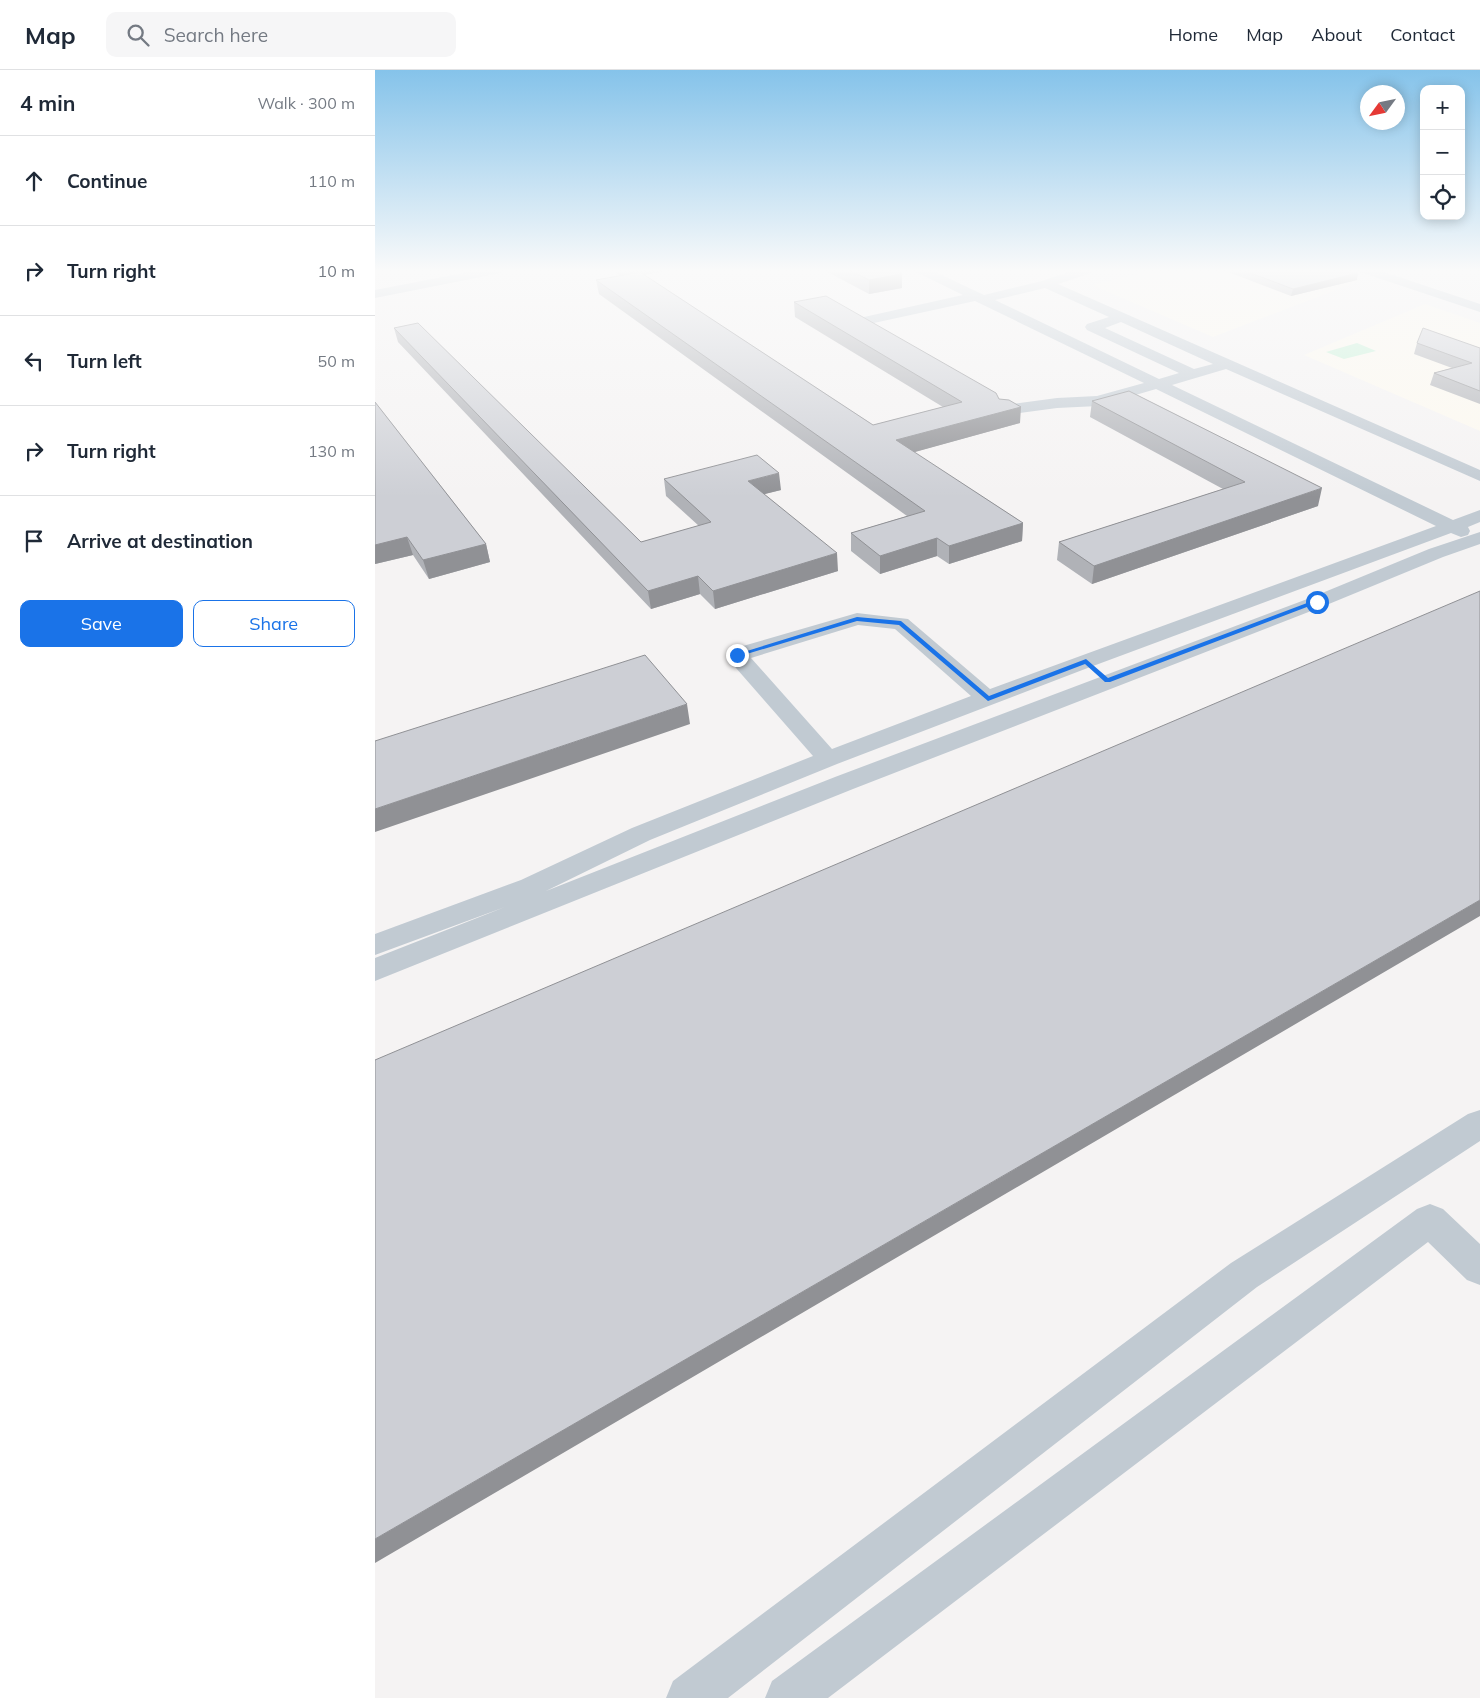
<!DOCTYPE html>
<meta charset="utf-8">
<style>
:root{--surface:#fff;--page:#f6f6f7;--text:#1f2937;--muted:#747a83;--line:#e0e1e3;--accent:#1a73e8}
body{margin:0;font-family:Mulish,sans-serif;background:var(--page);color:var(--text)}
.controls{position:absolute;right:15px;top:15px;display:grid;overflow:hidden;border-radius:10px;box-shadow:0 2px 12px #0003}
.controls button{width:45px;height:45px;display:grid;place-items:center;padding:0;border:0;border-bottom:1px solid var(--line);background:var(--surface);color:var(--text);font:25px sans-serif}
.compass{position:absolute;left:985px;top:15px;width:45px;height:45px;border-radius:50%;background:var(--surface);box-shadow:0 2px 12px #0003;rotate:237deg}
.stop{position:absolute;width:15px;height:15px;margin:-11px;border:4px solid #1a73e8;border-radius:50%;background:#fff}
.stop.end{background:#1a73e8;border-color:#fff;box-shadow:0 1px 5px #0008}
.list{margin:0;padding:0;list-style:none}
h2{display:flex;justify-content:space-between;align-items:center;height:65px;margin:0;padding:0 20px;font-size:21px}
h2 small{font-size:16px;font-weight:400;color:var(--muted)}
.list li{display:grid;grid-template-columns:32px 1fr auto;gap:15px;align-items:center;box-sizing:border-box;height:90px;padding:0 20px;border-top:1px solid var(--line)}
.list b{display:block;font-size:19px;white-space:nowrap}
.list em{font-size:16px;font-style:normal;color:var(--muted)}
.actions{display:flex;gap:10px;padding:15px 20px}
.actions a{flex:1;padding:11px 0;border:1px solid var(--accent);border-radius:10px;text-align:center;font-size:18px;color:var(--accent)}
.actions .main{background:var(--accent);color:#fff}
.icon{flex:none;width:28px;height:28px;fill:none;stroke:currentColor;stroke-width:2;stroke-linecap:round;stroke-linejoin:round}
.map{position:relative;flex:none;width:1105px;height:1628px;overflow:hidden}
header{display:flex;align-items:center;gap:30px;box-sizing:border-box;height:70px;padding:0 25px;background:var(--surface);border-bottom:1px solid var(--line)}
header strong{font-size:24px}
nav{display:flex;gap:28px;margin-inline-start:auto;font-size:18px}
.search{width:350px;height:45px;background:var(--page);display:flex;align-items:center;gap:12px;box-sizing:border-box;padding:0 18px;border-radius:10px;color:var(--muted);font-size:19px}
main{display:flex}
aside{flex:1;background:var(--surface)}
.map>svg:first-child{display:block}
.commercial{fill:#fdf9ef}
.green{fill:#c3f1d5}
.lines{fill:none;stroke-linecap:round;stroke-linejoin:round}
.minor{fill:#c1cad2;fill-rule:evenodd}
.wall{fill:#b0b2b7}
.shaded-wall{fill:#909195}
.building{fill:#cdcfd5;stroke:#909195}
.route{fill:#1a73e8}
</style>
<header>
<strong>Map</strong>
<div class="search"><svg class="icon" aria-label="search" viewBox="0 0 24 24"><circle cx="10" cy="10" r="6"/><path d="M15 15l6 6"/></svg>Search here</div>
<nav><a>Home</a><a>Map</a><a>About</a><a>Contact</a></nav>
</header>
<main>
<aside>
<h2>4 min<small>Walk · 300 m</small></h2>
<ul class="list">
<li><svg class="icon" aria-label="ahead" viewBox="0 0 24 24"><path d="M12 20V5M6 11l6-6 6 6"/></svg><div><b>Continue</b></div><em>110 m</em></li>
<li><svg class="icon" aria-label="right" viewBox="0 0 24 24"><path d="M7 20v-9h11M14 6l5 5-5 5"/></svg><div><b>Turn right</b></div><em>10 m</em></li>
<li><svg class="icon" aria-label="left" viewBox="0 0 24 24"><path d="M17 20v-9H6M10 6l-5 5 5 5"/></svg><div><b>Turn left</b></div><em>50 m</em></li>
<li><svg class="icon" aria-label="right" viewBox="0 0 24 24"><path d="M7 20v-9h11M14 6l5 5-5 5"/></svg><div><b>Turn right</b></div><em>130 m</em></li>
<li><svg class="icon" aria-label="arrive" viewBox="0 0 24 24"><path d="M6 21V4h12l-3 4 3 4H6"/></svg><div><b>Arrive at destination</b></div></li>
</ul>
<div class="actions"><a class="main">Save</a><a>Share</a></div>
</aside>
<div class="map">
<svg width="1105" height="1628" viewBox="0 0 1105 1628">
<rect width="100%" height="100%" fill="#f5f3f3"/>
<path class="commercial" d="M785 199H950L984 211 838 267 717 215Z
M1050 234 1105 253V361L929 285Z"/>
<path class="green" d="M982 273 1001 281 969 289 951 282Z"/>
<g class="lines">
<path class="minor" d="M109 199H132L126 203 0 228V220Z
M539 199H554L609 225 667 211 702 199H717L716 203 683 214 1105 400V411L851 299 797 315 1078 450 1105 440V452L1093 457 1095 461 1093 465 1086 467 1076 463 710 599 462 694 275 770 171 821 460 707 935 528 1054 479 1105 462V474L1068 487 949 536 478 719 0 911V888L130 837 0 885V864L146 810 257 758 438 686 354 590 351 585 354 580 482 543 533 549 615 619 1061 456 781 319 723 336 682 338 630 345 624 343 622 340 624 337 630 335 682 328 722 326 769 313 600 231 485 256 480 255 478 252 480 249 588 225 541 202ZM670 218 734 247 712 254 710 257 712 260 804 303 784 309 620 230ZM746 252 838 294 819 299 730 258ZM483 555 520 559 596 626 457 679 376 588Z
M983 199H1000L1105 234V242L985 202Z
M1105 1040V1071L882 1217 353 1628H291L298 1611 856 1193 1093 1044Z
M1055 1134 1068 1139 1105 1174V1215L1092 1210 1053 1172 453 1628H390L397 1611 1042 1139Z"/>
</g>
<path class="wall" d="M236 199H301L269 205 498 355 568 337 420 247 419 232 624 329 645 353 539 382 648 453 647 471 574 494 562 486 505 504 476 481V463L532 446 224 224 221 210 246 206Z
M447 199H517L527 204V218L494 224Z
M845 199H971L982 210 916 226Z
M19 258 266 472 324 456 291 426 289 409 406 420 389 424 463 501 340 539 325 524 276 539 23 272Z
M1042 273 1105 278V334L1055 315 1059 303 1077 298 1039 284Z
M717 331 943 436 717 514 682 490 684 472 848 419 715 347Z
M0 332 111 474 115 492 54 509 38 485 0 494Z"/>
<path class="shaded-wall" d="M248 199H301L250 208Z
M983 203 982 210 916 226 918 219Z
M527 204V218L494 224V210Z
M646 337 645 353 522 387 521 370Z
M404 403 406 420 374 428 373 411Z
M947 418 943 436 717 514 719 496Z
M648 453 647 471 574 494V476Z
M32 467 38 485 0 494V475Z
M562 468V486L505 504V486Z
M111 474 115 492 54 509 48 490Z
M462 483 463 501 340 539 338 521Z
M323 506 325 524 276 539 273 521Z
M312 634 315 654 0 762V739Z
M1105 830V846L0 1493V1469Z"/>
<path class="building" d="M472 199H517L527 204 494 210Z
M865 199H971L983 203 918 219Z
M265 202 498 355 587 332 419 232 451 226 621 323 624 329 634 330 646 337 521 370 648 453 574 476 562 468 505 486 476 463 550 441 221 210Z
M43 253 266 472 336 452 289 409 382 385 404 403 373 411 462 483 338 521 323 506 273 521 19 258Z
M1048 258 1105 278V321L1059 303 1097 293 1042 273Z
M754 321 947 418 719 496 684 472 870 412 717 331Z
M0 332 111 474 48 490 32 467 0 475Z
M1105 521V830L0 1469V990Z
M270 585 312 634 0 739V671Z"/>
<linearGradient id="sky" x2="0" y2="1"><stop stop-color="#85c3ea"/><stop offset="0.47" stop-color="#fafafa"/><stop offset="1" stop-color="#fafafa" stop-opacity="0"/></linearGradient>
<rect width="1105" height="427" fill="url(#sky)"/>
<path class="route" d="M940 530 945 532 735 612H730L710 594 613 631 524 555 482 551 365 586 359 585 482 547 526 551 614 626 711 589 733 608Z"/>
</svg>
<div class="controls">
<button>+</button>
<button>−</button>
<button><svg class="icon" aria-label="locate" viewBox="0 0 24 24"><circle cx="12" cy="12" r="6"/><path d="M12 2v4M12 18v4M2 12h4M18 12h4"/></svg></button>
</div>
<svg class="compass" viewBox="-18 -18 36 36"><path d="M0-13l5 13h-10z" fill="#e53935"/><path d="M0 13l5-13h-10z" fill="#747a83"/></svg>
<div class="stop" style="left:942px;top:532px"></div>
<div class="stop end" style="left:362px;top:585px"></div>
</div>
</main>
